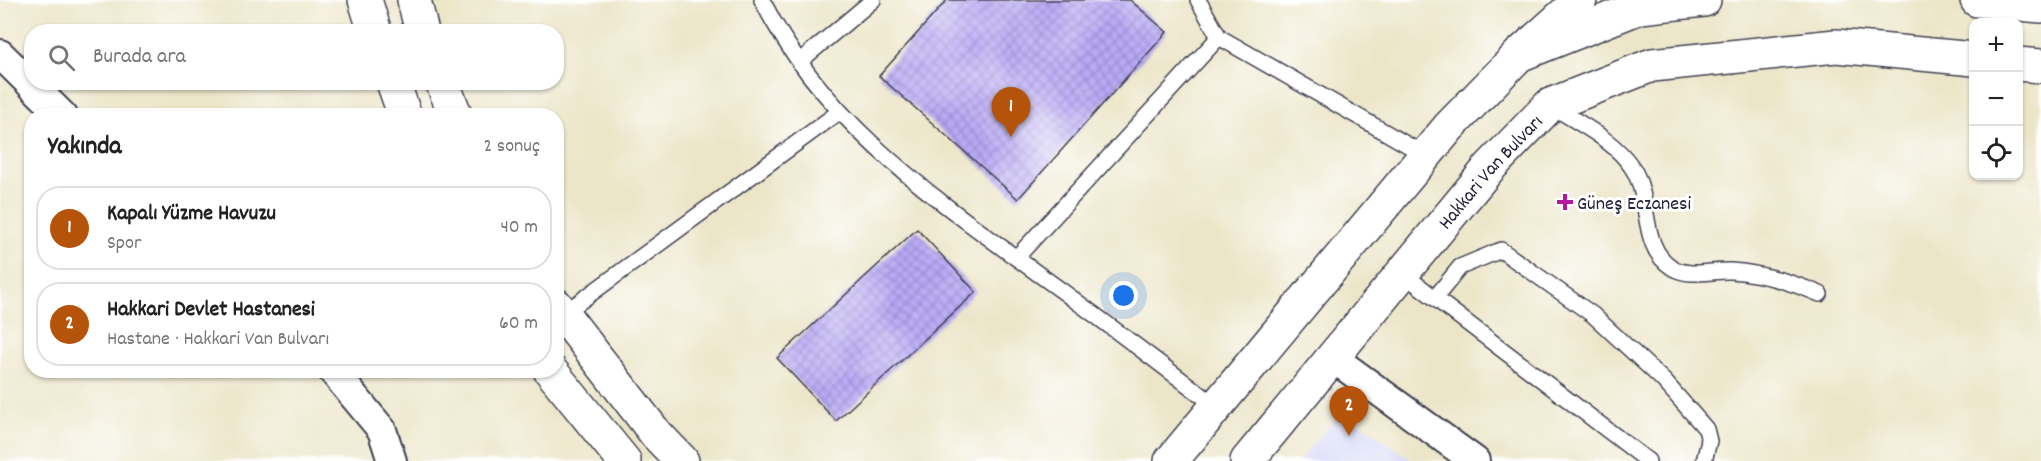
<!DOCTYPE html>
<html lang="tr">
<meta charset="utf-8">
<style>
:root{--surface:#fff;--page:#f6f6f6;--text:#222;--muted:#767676;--line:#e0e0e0;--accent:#b45309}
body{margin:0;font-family:Dekko,sans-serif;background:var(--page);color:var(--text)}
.controls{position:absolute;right:18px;top:18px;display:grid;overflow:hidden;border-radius:12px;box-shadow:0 2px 4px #0004}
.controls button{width:54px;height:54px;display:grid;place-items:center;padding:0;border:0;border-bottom:2px solid var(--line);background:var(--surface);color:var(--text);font:30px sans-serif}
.you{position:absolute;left:1124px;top:296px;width:21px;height:21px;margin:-15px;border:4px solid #fff;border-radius:50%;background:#1a73e8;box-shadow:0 0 0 9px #1a73e833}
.badge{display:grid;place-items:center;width:39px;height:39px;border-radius:50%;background:var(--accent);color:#fff;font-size:20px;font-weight:700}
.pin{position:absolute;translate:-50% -50px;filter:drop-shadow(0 2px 3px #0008)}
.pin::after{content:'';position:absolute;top:32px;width:21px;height:18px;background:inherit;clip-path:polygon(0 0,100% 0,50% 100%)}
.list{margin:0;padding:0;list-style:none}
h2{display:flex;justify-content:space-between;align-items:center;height:78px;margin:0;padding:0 24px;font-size:26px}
h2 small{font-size:20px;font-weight:400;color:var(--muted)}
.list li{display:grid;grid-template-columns:39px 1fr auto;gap:18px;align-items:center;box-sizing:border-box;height:84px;margin:0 12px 12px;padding:0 12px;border:2px solid var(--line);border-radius:24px}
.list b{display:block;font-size:22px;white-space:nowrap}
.list p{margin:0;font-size:20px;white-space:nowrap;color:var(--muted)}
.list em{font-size:20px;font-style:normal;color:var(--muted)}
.icon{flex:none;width:33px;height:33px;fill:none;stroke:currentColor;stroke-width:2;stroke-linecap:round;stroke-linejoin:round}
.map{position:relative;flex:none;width:2041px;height:461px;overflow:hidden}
.search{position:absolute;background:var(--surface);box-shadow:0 2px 4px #0004;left:24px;top:24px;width:540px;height:66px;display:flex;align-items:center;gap:15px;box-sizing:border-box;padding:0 21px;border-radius:24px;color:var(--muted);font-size:22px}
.panel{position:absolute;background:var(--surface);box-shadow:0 2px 4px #0004;left:24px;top:108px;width:540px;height:270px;border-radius:24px}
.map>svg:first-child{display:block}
.built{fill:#d6d8f8}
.building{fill:url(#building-cross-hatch)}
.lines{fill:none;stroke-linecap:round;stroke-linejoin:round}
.lane-casing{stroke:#403f50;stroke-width:18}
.street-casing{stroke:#403f50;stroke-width:32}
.secondary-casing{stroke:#403f50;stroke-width:36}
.primary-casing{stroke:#403f50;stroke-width:36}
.lane{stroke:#fff;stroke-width:15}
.street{stroke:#fff;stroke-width:28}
.secondary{stroke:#fff;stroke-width:33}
.primary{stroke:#fff;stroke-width:33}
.poi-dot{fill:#b5179e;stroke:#fff;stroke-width:2}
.labels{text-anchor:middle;stroke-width:6;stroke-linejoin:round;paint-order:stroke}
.street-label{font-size:20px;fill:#22223b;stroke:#fff}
.poi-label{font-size:20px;fill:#22223b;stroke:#fff;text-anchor:start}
</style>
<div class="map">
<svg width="2041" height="461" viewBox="0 0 2041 461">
<defs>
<pattern id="building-cross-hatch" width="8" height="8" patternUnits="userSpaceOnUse" patternTransform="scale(1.5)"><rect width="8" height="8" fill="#b9aaf7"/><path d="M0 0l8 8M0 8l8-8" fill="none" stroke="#968ac9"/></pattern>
</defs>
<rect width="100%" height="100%" fill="#fff"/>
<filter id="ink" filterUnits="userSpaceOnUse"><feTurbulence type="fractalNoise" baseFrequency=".0167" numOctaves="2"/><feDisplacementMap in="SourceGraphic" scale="12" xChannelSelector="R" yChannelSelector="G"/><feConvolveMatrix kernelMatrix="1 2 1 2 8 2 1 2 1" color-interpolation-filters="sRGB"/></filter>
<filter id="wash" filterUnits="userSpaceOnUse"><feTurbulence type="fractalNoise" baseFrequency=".008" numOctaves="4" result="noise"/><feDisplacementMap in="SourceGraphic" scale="24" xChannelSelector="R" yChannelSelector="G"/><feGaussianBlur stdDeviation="1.35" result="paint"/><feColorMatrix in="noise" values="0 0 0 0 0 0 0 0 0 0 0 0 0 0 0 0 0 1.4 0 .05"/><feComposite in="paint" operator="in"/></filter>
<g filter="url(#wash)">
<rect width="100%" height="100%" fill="#ece6c9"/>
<path class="built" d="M1342 411 1413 461H1299Z"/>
<g id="blocks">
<path class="building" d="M947 0H1130L1167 32 1018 199 879 76Z
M917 229 976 292 836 421 777 358Z"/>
</g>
</g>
<g filter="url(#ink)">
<use href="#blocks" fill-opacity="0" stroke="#403f50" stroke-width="1.5"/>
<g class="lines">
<defs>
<path id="lane" d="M762 0C822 121 931 196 1037 273 1098 316 1157 362 1216 406
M1198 0 1219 37 1425 155
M799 62 873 0
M1550 105C1578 123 1615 140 1633 169 1652 199 1639 248 1673 268 1690 278 1712 270 1731 271 1762 273 1791 282 1820 294
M1016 258 1219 37
M1402 273 1648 461
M1435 298 1460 267 1501 250 1593 315 1664 381 1706 429 1709 441 1704 461
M563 314 839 112"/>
<path id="street" d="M0 54 63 116
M1333 358 1475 461
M332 370 382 430 392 461"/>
<path id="secondary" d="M1520 54 1580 0"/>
<g id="primary">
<path d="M365 0 375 32"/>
<path d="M414 0 422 32"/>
<path d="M1977 0 2041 6"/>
<path d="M2018 64 2041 66"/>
<path d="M393 82 405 116"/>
<path d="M442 82 456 116"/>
<path d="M556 305 656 434 682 461"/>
<path d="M550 370 624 461"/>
<path d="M1171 461 1449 127 1519 55 1640 7 1704 0"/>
<path id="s1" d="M1247 461 1490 167 1550 105 1652 65 1836 46 1974 59"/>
</g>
</defs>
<use href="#lane" class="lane-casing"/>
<use href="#street" class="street-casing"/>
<use href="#secondary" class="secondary-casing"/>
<use href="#primary" class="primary-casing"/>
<use href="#lane" class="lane"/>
<use href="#street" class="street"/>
<use href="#secondary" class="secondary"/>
<use href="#primary" class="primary"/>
</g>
</g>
<path class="poi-dot" d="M1562 193h6v6h6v6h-6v6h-6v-6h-6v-6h6z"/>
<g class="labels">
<g class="street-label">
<text dy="7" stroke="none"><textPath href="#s1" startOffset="378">Hakkari Van Bulvarı</textPath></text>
</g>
<g class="poi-label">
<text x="1577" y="209">Güneş Eczanesi</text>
</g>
</g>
</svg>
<div class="controls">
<button>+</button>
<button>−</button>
<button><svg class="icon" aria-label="locate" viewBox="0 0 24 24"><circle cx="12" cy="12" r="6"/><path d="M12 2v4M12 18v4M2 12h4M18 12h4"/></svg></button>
</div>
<div class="you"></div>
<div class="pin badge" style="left:1011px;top:137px">1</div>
<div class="pin badge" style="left:1349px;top:436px">2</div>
<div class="search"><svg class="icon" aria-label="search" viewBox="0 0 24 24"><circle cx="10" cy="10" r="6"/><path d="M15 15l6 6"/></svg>Burada ara</div>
<section class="panel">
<h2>Yakında<small>2 sonuç</small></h2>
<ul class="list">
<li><span class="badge">1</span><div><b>Kapalı Yüzme Havuzu</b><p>Spor</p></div><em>40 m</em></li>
<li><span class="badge">2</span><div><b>Hakkari Devlet Hastanesi</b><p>Hastane · Hakkari Van Bulvarı</p></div><em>60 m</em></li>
</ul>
</section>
</div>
